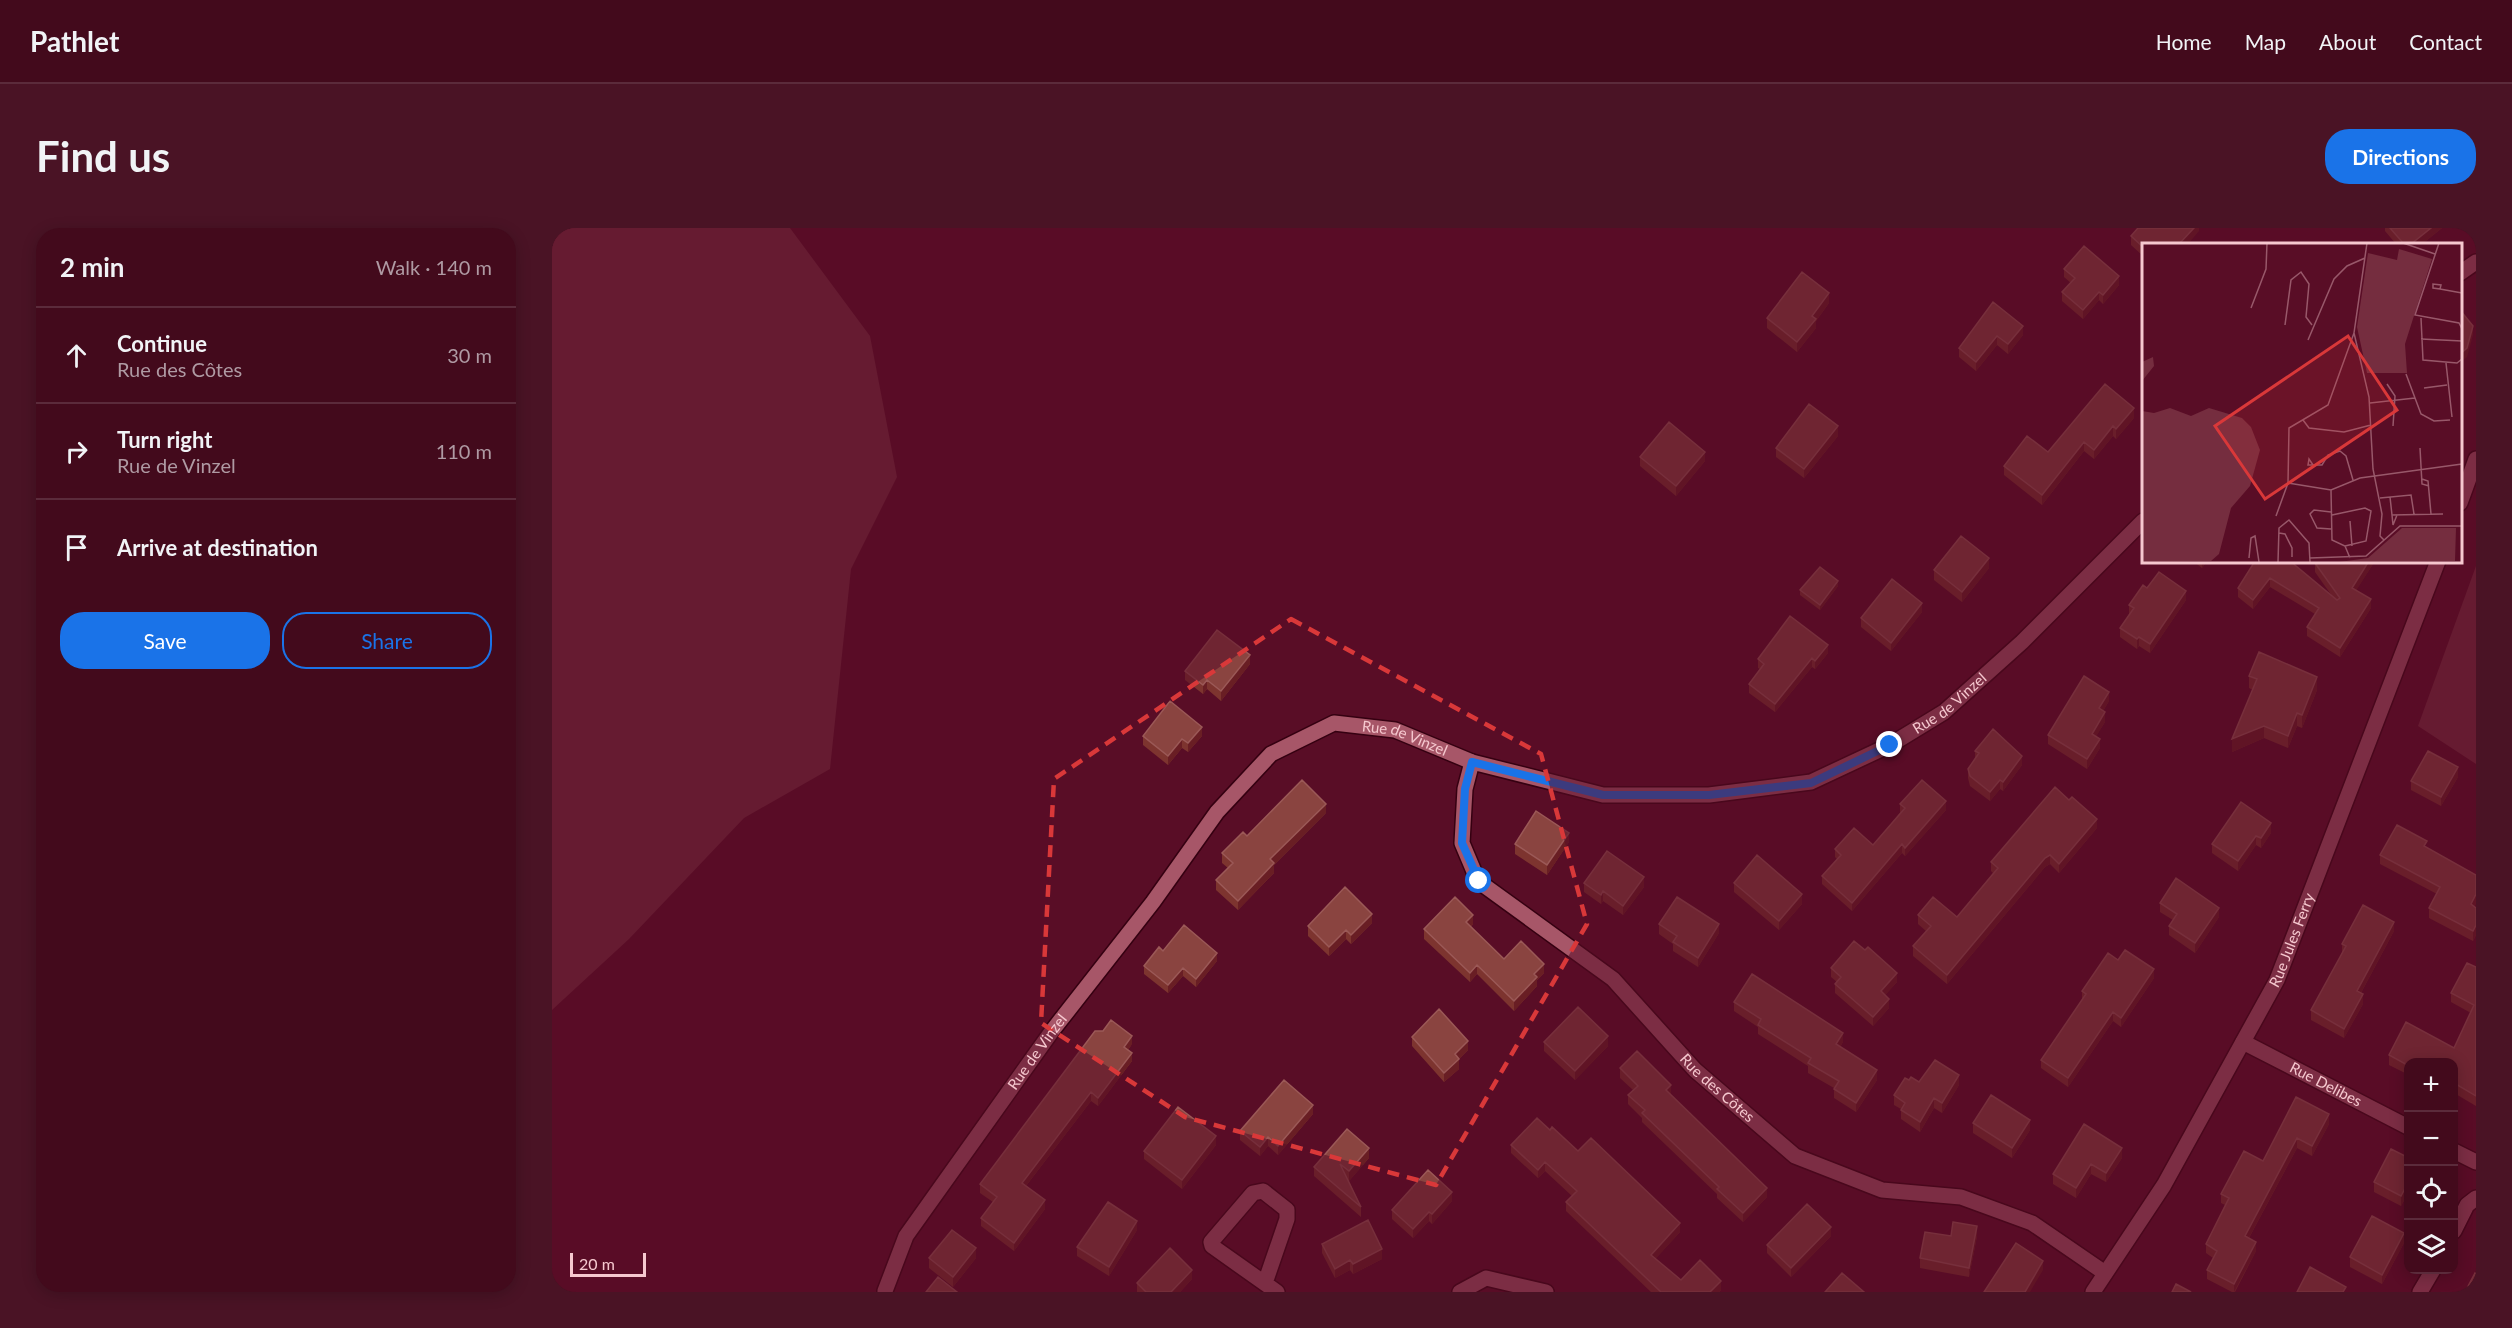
<!DOCTYPE html>
<meta charset="utf-8">
<style>
:root{--surface:#430a1c;--page:#4a1325;--text:#f1f3f6;--muted:#af9aa3;--line:#5b2b3b;--accent:#1a73e8}
body{margin:0;font-family:Lato,sans-serif;background:var(--page);color:var(--text)}
.controls{position:absolute;right:18px;bottom:18px;display:grid;overflow:hidden;border-radius:12px;box-shadow:0 3px 15px #0003}
.controls button{width:54px;height:54px;display:grid;place-items:center;padding:0;border:0;border-bottom:2px solid var(--line);background:var(--surface);color:var(--text);font:30px sans-serif}
.scale{position:absolute;left:18px;bottom:15px;width:76px;box-sizing:border-box;padding-left:6px;border:3px solid #f6c8cf;border-top:0;font-size:16px;line-height:21px;white-space:nowrap;color:#f6c8cf;-webkit-text-stroke:4px #590d26;paint-order:stroke}
.stop{position:absolute;width:18px;height:18px;margin:-14px;border:4px solid #1a73e8;border-radius:50%;background:#fff}
.stop.end{background:#1a73e8;border-color:#fff;box-shadow:0 2px 6px #0008}
.list{margin:0;padding:0;list-style:none}
h2{display:flex;justify-content:space-between;align-items:center;height:78px;margin:0;padding:0 24px;font-size:26px}
h2 small{font-size:20px;font-weight:400;color:var(--muted)}
.list li{display:grid;grid-template-columns:39px 1fr auto;gap:18px;align-items:center;box-sizing:border-box;height:96px;padding:0 24px;border-top:2px solid var(--line)}
.list b{display:block;font-size:22px;white-space:nowrap}
.list p{margin:0;font-size:20px;white-space:nowrap;color:var(--muted)}
.list em{font-size:20px;font-style:normal;color:var(--muted)}
.actions{display:flex;gap:12px;padding:18px 24px}
.actions a{flex:1;padding:14px 0;border:2px solid var(--accent);border-radius:24px;text-align:center;font-size:21px;color:var(--accent)}
.actions .main{background:var(--accent);color:#fff}
.icon{flex:none;width:33px;height:33px;fill:none;stroke:currentColor;stroke-width:2;stroke-linecap:round;stroke-linejoin:round}
.map{position:relative;flex:none;width:1924px;height:1064px;overflow:hidden;border-radius:24px}
header{display:flex;align-items:center;gap:36px;box-sizing:border-box;height:84px;padding:0 30px;background:var(--surface);border-bottom:2px solid var(--line)}
header strong{font-size:28px}
nav{display:flex;gap:33px;margin-inline-start:auto;font-size:21px}
.intro{display:flex;align-items:center;justify-content:space-between;box-sizing:border-box;height:144px;padding:0 36px}
h1{margin:0;font-size:42px}
.button{padding:15px 27px;border-radius:24px;background:var(--accent);color:#fff;font-size:21px;font-weight:700}
main{display:flex;gap:36px;padding:0 36px}
aside{flex:1;background:var(--surface);border-radius:24px;box-shadow:0 3px 15px #0003}
.map>svg:first-child{display:block}
.green{fill:#752d3f}
.lines{fill:none;stroke-linecap:round;stroke-linejoin:round}
.minor-casing{stroke:#350011;stroke-width:18}
.minor{stroke:#a75668;stroke-width:15}
.wall{fill:#7d342f}
.shaded-wall{fill:#691e24}
.building{fill:#8a4440;stroke:#9b5957;stroke-width:1.5}
.route{stroke:#1a73e8;stroke-width:8}
.marked{fill:none;stroke:#d93839;stroke-width:4.5;stroke-dasharray:12 8;stroke-linejoin:round}
.labels{text-anchor:middle;stroke-width:4.5;stroke-linejoin:round;paint-order:stroke}
.street-label{font-size:15px;fill:#f6c8cf;stroke:#590d26}
.inset-road{fill:none;stroke:#98586a;stroke-width:1.5}
.view{fill:#d93839;fill-opacity:0.15;stroke:#d93839;stroke-width:3}
.inset-edge{fill:none;stroke:#f6c8cf;stroke-width:3}
</style>
<header>
<strong>Pathlet</strong>
<nav><a>Home</a><a>Map</a><a>About</a><a>Contact</a></nav>
</header>
<div class="intro"><h1>Find us</h1><a class="button">Directions</a></div>
<main>
<aside>
<h2>2 min<small>Walk · 140 m</small></h2>
<ul class="list">
<li><svg class="icon" aria-label="ahead" viewBox="0 0 24 24"><path d="M12 20V5M6 11l6-6 6 6"/></svg><div><b>Continue</b><p>Rue des Côtes</p></div><em>30 m</em></li>
<li><svg class="icon" aria-label="right" viewBox="0 0 24 24"><path d="M7 20v-9h11M14 6l5 5-5 5"/></svg><div><b>Turn right</b><p>Rue de Vinzel</p></div><em>110 m</em></li>
<li><svg class="icon" aria-label="arrive" viewBox="0 0 24 24"><path d="M6 21V4h12l-3 4 3 4H6"/></svg><div><b>Arrive at destination</b></div></li>
</ul>
<div class="actions"><a class="main">Save</a><a>Share</a></div>
</aside>
<div class="map">
<svg width="1924" height="1064" viewBox="0 0 1924 1064">
<rect width="100%" height="100%" fill="#590d26"/>
<path class="green" d="M0 0H238L318 108 345 249 299 341 278 541 192 590 77 711 0 782Z
M1924 338V536L1866 498Z"/>
<g class="lines">
<defs>
<g id="minor">
<path d="M1908 45 1924 34"/>
<path d="M1908 275 1924 231"/>
<path id="s1" d="M920 534 913 561 910 615 926 653 1061 751 1143 842 1243 928 1330 962 1409 969 1480 995 1553 1045"/>
<path id="s2" d="M1691 814 1856 899"/>
<path d="M1902 923 1924 934"/>
<path d="M1902 1003 1915 977 1924 970"/>
<path d="M713 1055 735 991V982L711 963 701 965 659 1014 660 1018 725 1064"/>
<path id="s3" d="M333 1063 354 1008 500 803 601 674 665 584 719 526 782 495 843 502 920 534 1051 567H1157L1259 554 1338 517 1392 484 1470 414 1591 293"/>
<path d="M908 1064 934 1050 994 1064"/>
<path id="s4" d="M1541 1064 1612 957 1725 752 1886 333"/>
<path d="M1868 1064 1881 1042"/>
</g>
</defs>
<use href="#minor" class="minor-casing"/>
<use href="#minor" class="minor"/>
</g>
<path class="wall" d="M1647 0V3L1591 16V28L1579 17V8Z
M1833 0H1890L1870 16H1844L1833 3Z
M1512 41 1567 57 1551 76 1547 72 1531 91 1510 73V64L1519 55 1512 49Z
M1441 74 1471 107 1456 126 1445 117 1424 143 1407 129V120Z
M1277 75 1264 93V100L1245 124 1215 100V90Z
M1582 190 1564 211 1561 208 1542 231 1532 223 1490 277 1452 247V238L1496 224Z
M1286 208 1252 250 1224 229V220Z
M1088 229 1153 233 1124 268 1088 238Z
M1641 333H1655L1650 340Z
M1703 333 1780 368 1763 344V335L1765 333H1823L1804 362 1819 380 1788 429 1755 408V399L1763 386 1718 359 1701 381 1686 369V360Z
M1437 340 1410 374 1382 352V342Z
M1286 358 1268 382 1248 367V362Z
M1595 360 1634 372 1598 425 1587 418 1585 421 1568 409V400L1577 386V377Z
M1370 384 1339 423 1309 399V390Z
M1276 425 1263 441 1260 439 1223 484 1197 465V456L1208 441 1206 440V431Z
M698 436 669 473 655 461 651 466 633 452V443Z
M1697 448 1765 462 1750 500 1745 498 1736 520 1712 510 1680 524 1701 462 1697 460Z
M1557 473 1551 483 1553 494 1544 508 1548 520 1535 541 1496 516V507Z
M591 508H650L636 524 630 520 616 537 591 517Z
M1423 523 1470 537 1451 563 1448 561 1438 573 1418 558 1416 550V541L1423 532Z
M1906 549 1889 578 1859 562V553Z
M1348 576 1394 582 1353 628 1350 625 1300 683 1270 656V648L1285 631 1283 629V621L1321 617 1348 585Z
M774 585 722 637V645L686 682 664 662V652L676 640 670 635V625L695 608Z
M1545 600 1507 645 1498 636 1493 639 1395 756 1361 728V718L1374 703 1366 696V687L1405 689 1441 645 1439 643V634Z
M1719 605 1709 620 1704 617 1686 643 1660 625V616Z
M1017 614 995 647 963 626V616Z
M1875 620 1924 680V707L1921 713 1877 690V680L1885 666 1828 636V627Z
M1032 655 1092 659 1071 687 1051 673 1049 676 1032 664Z
M1182 655 1250 676 1227 702 1182 664Z
M1608 675 1667 689 1643 725 1617 707V698L1621 692 1608 684Z
M820 695 799 716 794 711 777 728 756 708V698Z
M921 696 919 699 952 731 992 745 985 752V758L962 783 925 746 918 754 872 711V701Z
M1107 696 1167 705 1146 739 1121 723V716L1107 706Z
M1842 703 1809 765 1811 776 1792 810 1759 792V782L1790 725V716Z
M611 723 665 733 644 759 631 748 616 765 592 746V738Z
M1566 732 1602 750 1569 799 1561 793 1516 859 1489 840V832L1530 772V763Z
M1924 739V878L1902 865V834H1857V847L1837 837V827L1902 820 1919 785 1899 774V765Z
M1279 740 1345 754 1333 767 1337 780 1321 798 1283 765V756L1285 754 1279 749Z
M1182 774 1291 814 1288 819 1325 852 1304 884 1282 870V860L1256 845V838L1206 806V799L1182 783Z
M860 809 916 822 907 831V841L892 854 860 818Z
M992 814 1056 818 1023 852 992 823Z
M580 816 576 822 580 833 546 878 539 873 474 958 493 981 462 1023 429 998V990L441 974 428 965V956Z
M1068 840 1118 867 1215 969 1191 994 1165 970V966L1090 894V890L1076 876V867L1081 862 1068 850Z
M1357 852 1367 854 1407 857 1390 885 1382 880 1368 904 1349 891V881L1342 877V867Z
M1744 869 1777 896 1760 928 1745 920 1697 1010 1704 1023 1683 1064H1680L1655 1051V1042L1661 1030 1654 1025V1016L1673 977 1669 975V966L1711 933Z
M761 886 726 927 716 918 708 928 688 912V903Z
M1421 895 1478 902 1460 930 1421 905Z
M1532 896 1570 930 1554 954 1539 946 1524 970 1501 956V946Z
M998 902 1128 1004 1103 1031 1129 1052 1169 1062 1167 1064H1099L1014 983V974L1020 968 993 943 986 950 959 925V917Z
M664 917 630 961 592 931V923Z
M817 930 797 953 809 979V989L762 948V939Z
M1857 930V963L1849 978 1822 964V954Z
M900 973 880 996 877 993 861 1010 840 991V982Z
M585 1002 557 1048 525 1028V1019Z
M1279 1008 1239 1049 1215 1025V1017Z
M1399 1008H1425L1417 1049 1368 1040V1030Z
M1852 1015 1830 1056 1798 1039V1029Z
M770 1016 830 1031 801 1046 798 1042 783 1050 770 1025Z
M377 1030H424L401 1059 377 1040Z
M640 1051 628 1064H585V1055Z"/>
<path class="shaded-wall" d="M1642 0H1647V3L1636 16H1627Z
M1879 0H1890L1870 16H1859Z
M1567 48V57L1551 76V67Z
M1547 64V72L1531 91V82Z
M1277 65V75L1264 93V100L1245 124V114L1260 88Z
M1471 98V107L1456 126V116Z
M1921 98V107L1915 129 1908 135V126Z
M1445 108V117L1424 143V134Z
M1582 180V190L1564 211V201Z
M1286 198V208L1252 250V241Z
M1561 198V208L1542 231V222Z
M1532 214V223L1490 277V267Z
M1153 224V233L1124 268V258Z
M1437 330V340L1410 374V364Z
M1650 333H1655L1650 340Z
M1817 333H1823L1800 369V360Z
M1718 350V359L1701 381V372Z
M1286 353V358L1268 382V377Z
M1634 363V372L1598 425V416Z
M1819 371V380L1788 429V420Z
M1370 375V384L1339 423V415Z
M1587 409V418L1585 421V411Z
M1276 417V425L1263 441V433Z
M698 427V436L669 473V463Z
M1260 430V439L1223 484V476Z
M1765 449V462L1750 500V487Z
M655 452V461L651 466V457Z
M1557 464V473L1547 490V480Z
M1553 484V494L1540 515V506Z
M1745 485V498L1736 520V508Z
M1712 498V510L1680 524V511Z
M650 499V508L636 524V515Z
M630 511V520L616 537V528Z
M1548 511V520L1535 541V531Z
M1470 528V537L1451 563V554Z
M1906 539V549L1889 578V569Z
M1448 552V561L1438 573V564Z
M1394 573V582L1353 628V620Z
M774 576V585L722 637V645L686 682V673L718 631Z
M1545 591V600L1507 645V636Z
M1719 595V605L1709 620V610Z
M1017 605V614L995 647V637Z
M1704 608V617L1686 643V633Z
M1350 616V625L1300 683V675Z
M1498 627V636L1493 639 1395 756V747L1493 630Z
M1092 649V659L1071 687V678Z
M1051 663V673L1049 676V667Z
M1250 666V676L1227 702V693Z
M1924 666V676L1919 686V676Z
M1667 680V689L1643 725V715Z
M820 686V695L799 716V707Z
M921 687V696L914 704V694Z
M1842 694V703L1805 772V763Z
M1167 696V705L1146 739V730Z
M1924 697V707L1921 713V703Z
M794 702V711L777 728V719Z
M665 725V733L644 759V751Z
M992 736V745L985 752V758L962 783V773L982 746Z
M925 737V746L918 754V745Z
M631 740V748L616 765V757Z
M1602 741V750L1569 799V790Z
M1345 745V754L1329 772V763Z
M1811 766V776L1792 810V801Z
M1337 771V780L1321 798V789Z
M1561 784V793L1516 859V850Z
M1291 805V814L1284 825V816Z
M580 808V816L572 828V819Z
M1056 808V818L1023 852V843Z
M916 813V822L903 835V826Z
M580 825V833L546 878V870Z
M907 831V841L892 854V845Z
M1325 842V852L1304 884V875Z
M1407 847V857L1390 885V875Z
M1119 857V867L1114 862Z
M539 864V873L470 963V955Z
M1382 870V880L1368 904V894Z
M761 877V886L726 927V918Z
M1777 886V896L1760 928V918Z
M1478 892V902L1460 930V920Z
M664 908V917L630 961V952Z
M716 909V918L708 928V919Z
M1745 910V920L1693 1017V1008Z
M817 920V930L797 953V943Z
M1570 920V930L1554 954V945Z
M993 934V943L986 950V942Z
M1539 936V946L1524 970V960Z
M1857 953V963L1849 978V968Z
M1215 960V969L1191 994V985Z
M900 964V973L880 996V986Z
M493 972V981L462 1023V1015Z
M877 984V993L861 1010V1001Z
M585 993V1002L557 1048V1039Z
M1128 995V1004L1099 1036V1027Z
M1425 998V1008L1417 1049V1040Z
M1279 999V1008L1239 1049V1040Z
M1852 1005V1015L1830 1056V1047Z
M1704 1014V1023L1682 1064V1056Z
M424 1020V1030L401 1059V1049Z
M830 1021V1031L801 1046V1036Z
M798 1032V1042L783 1050V1041Z
M1491 1033V1042L1478 1064H1473Z
M640 1042V1051L628 1064H619Z
M1169 1053V1062L1167 1064H1158Z"/>
<path class="building" d="M1586 0H1642L1627 16H1591V19L1579 8Z
M1838 0H1879L1859 16H1852Z
M1532 18 1567 48 1551 67 1547 64 1531 82 1510 64 1523 50 1512 41Z
M1250 44 1277 65 1260 88 1264 91 1245 114 1215 90Z
M1441 74 1471 98 1456 116 1445 108 1424 134 1407 120Z
M1908 82 1921 98 1915 120 1908 126Z
M1553 156 1582 180 1564 201 1561 198 1542 222 1532 214 1490 267 1452 238 1475 208 1496 224Z
M1257 176 1286 198 1252 241 1224 220Z
M1117 194 1153 224 1124 258 1088 229Z
M1409 308 1437 330 1410 364 1382 342Z
M1703 333H1738L1785 372 1788 370 1763 335 1765 333H1817L1800 360 1819 371 1788 420 1755 399 1767 380 1718 350 1701 372 1686 360Z
M1268 339 1286 353 1268 377 1248 362Z
M1607 344 1634 363 1598 416 1587 409 1585 411 1568 400 1582 380 1577 377 1591 357 1595 360Z
M1340 351 1370 375 1339 415 1309 390Z
M1238 388 1276 417 1263 433 1260 430 1223 476 1197 456 1212 436 1206 431Z
M665 402 698 427 669 463 655 452 651 457 633 443Z
M1707 424 1765 449 1750 487 1745 485 1736 508 1712 498 1680 511 1705 451 1697 448Z
M1532 448 1557 464 1547 480 1553 484 1540 506 1548 511 1535 531 1496 507Z
M618 473 650 499 636 515 630 511 616 528 591 508Z
M1441 501 1470 528 1451 554 1448 552 1438 564 1418 548 1416 541 1427 525 1423 523Z
M1876 523 1906 539 1889 569 1859 553Z
M750 552 774 576 718 631 722 635 686 673 664 652 681 635 670 625 691 604 695 608Z
M1370 552 1394 573 1353 620 1350 616 1300 675 1270 648 1289 627 1283 621 1302 600 1321 617 1353 580 1348 576Z
M1503 559 1517 572 1520 569 1545 591 1507 636 1498 627 1493 630 1395 747 1361 718 1379 698 1366 687 1381 669 1405 689 1446 640 1439 634Z
M1689 574 1719 595 1709 610 1704 608 1686 633 1660 616Z
M984 583 1017 605 995 637 963 616Z
M1845 597 1875 613 1872 618 1924 647V666L1919 676 1924 680V697L1921 703 1877 680 1888 659 1828 627Z
M1055 623 1092 649 1071 678 1051 663 1049 667 1032 655Z
M1205 627 1250 666 1227 693 1182 655Z
M1624 650 1667 680 1643 715 1617 698 1625 686 1608 675Z
M793 659 820 686 799 707 794 702 777 719 756 698Z
M903 669 921 687 914 694 952 731 969 713 992 736 982 746 985 749 962 773 925 737 918 745 872 701Z
M1125 669 1167 696 1146 730 1121 714 1125 708 1107 696Z
M1811 677 1842 694 1805 763 1811 766 1792 801 1759 782 1794 718 1790 716Z
M632 697 665 725 644 751 631 740 616 757 592 738 607 719 611 723Z
M1302 713 1313 722 1316 719 1345 745 1329 763 1337 771 1321 789 1283 756 1289 749 1279 740Z
M1573 722 1602 741 1569 790 1561 784 1516 850 1489 832 1534 766 1530 763 1556 725 1566 732Z
M1915 735 1924 739V868L1902 855V834H1857V838L1837 827 1854 794 1902 820 1922 777 1899 765Z
M1200 746 1291 805 1284 816 1325 842 1304 875 1282 861 1287 853 1256 835 1259 830 1206 797 1209 791 1182 774Z
M1026 779 1056 808 1023 843 992 814Z
M887 781 916 813 903 826 907 831 892 845 860 809Z
M559 792 580 808 572 819 580 825 546 870 539 864 470 955 493 972 462 1015 429 990 445 969 428 956 543 803H551Z
M1085 823 1119 857 1114 862 1215 960 1191 985 1165 961 1167 959 1090 885 1093 882 1076 867 1086 858 1068 840Z
M1383 832 1407 847 1390 875 1382 870 1368 894 1349 882 1353 875 1342 867 1353 850 1357 852 1359 849 1367 854Z
M732 852 761 877 726 918 716 909 708 919 688 903Z
M1439 867 1478 892 1460 920 1421 895Z
M1744 869 1777 886 1760 918 1745 910 1693 1008 1704 1014 1682 1056 1655 1042 1665 1023 1654 1016 1677 970 1669 966 1692 923 1711 933Z
M626 879 664 908 630 952 592 923Z
M985 890 998 902 1000 899 1026 923 1039 910 1128 995 1099 1027 1129 1052 1148 1032 1169 1053 1158 1064H1109L1014 974 1025 963 993 934 986 942 959 917Z
M1532 896 1570 920 1554 945 1539 936 1524 960 1501 946Z
M795 901 817 920 797 943 788 936 809 979 762 939Z
M1839 921 1857 930V953L1849 968 1822 954Z
M876 942 900 964 880 986 877 984 861 1001 840 982Z
M556 974 585 993 557 1039 525 1019Z
M1255 976 1279 999 1239 1040 1215 1017Z
M1820 988 1852 1005 1830 1047 1798 1029Z
M816 992 830 1021 801 1036 798 1032 783 1041 770 1016Z
M1401 994 1425 998 1417 1040 1368 1030 1373 1004 1399 1008Z
M400 1002 424 1020 401 1049 377 1030Z
M1464 1015 1491 1033 1473 1064H1432Z
M618 1020 640 1042 619 1064H594L585 1055Z
M1758 1039 1794 1059 1791 1064H1745Z
M1290 1045 1312 1064H1273Z
M1923 1045 1924 1046V1064H1913Z
M386 1049 405 1064H374Z
M1624 1056 1639 1064H1620Z"/>
<g class="lines">
<path class="route" d="M927 653 910 615 913 561 920 534 1051 567H1157L1259 555 1338 517"/>
</g>
<path d="M0 0H1924V1064H0ZM739 391 989 526 1035 696 884 957 633 889 489 795 502 551Z" fill="#590d26" fill-opacity=".55" fill-rule="evenodd"/>
<path class="marked" d="M739 391 989 526 1035 696 884 957 633 889 489 795 502 551Z"/>
<g class="labels">
<g class="street-label">
<text dy="5" stroke="none"><textPath href="#s3" startOffset="1383">Rue de Vinzel</textPath></text>
<text dy="5" stroke="none"><textPath href="#s3" startOffset="807">Rue de Vinzel</textPath></text>
<text dy="5" stroke="none"><textPath href="#s4" startOffset="405">Rue Jules Ferry</textPath></text>
<text dy="5" stroke="none"><textPath href="#s3" startOffset="285">Rue de Vinzel</textPath></text>
<text dy="5" stroke="none"><textPath href="#s2" startOffset="93">Rue Delibes</textPath></text>
<text dy="5" stroke="none"><textPath href="#s1" startOffset="441">Rue des Côtes</textPath></text>
</g>
</g>
<g transform="translate(1590 15)">
<rect width="320" height="320" fill="#590d26"/>
<path d="M257 6 290 16 263 101 265 130H225L215 84 226 10 255 17ZM11 114 12 123 0 138V119ZM28 165 49 173 67 165 100 175 109 184 118 207 108 243 89 265 77 311 69 318 0 319V168L12 170ZM260 285H314L313 318 197 319 226 315Z" fill="#752d3f"/>
<path class="inset-road" d="M225 0 212 90 227 154 231 226 240 271 238 293 242 297M261 0 293 11M297 0 273 72 317 80 320 86M298 46 299 42 291 41V45L298 46 320 50M109 65 124 26 125 0M279 75 281 117 315 120 320 116M143 82 149 37 159 29 167 41 164 74 170 82M279 96 320 98M166 97 192 36 205 23 223 15M304 120 310 174M264 131 279 171 292 178 308 177M245 141 253 153 251 183M282 145 305 142M228 160 273 155M161 177 167 185 202 189 229 182M278 205 280 241 287 243M171 222H166L167 216 171 222H180L186 212 198 208 204 213 211 237M280 236 286 238 289 271M146 240 189 247 218 235 320 221M189 247 190 297 203 303 208 315M248 254 250 272 301 271M238 255 269 252 272 271M189 269 172 267 168 271 175 285 189 286M190 272 223 265 229 268 224 298 203 303M250 272 251 282 255 272M134 273 146 240 147 185 186 162 212 90M208 278 210 303M137 290 143 291 150 305V314M107 315 109 295 113 293 117 319M168 315 224 313 258 283H320M136 319 137 285 147 277 167 300 168 319"/>
<path class="view" d="M206 93 255 167 123 256 73 183Z"/>
<rect width="320" height="320" class="inset-edge"/>
</g>
</svg>
<div class="controls">
<button>+</button>
<button>−</button>
<button><svg class="icon" aria-label="locate" viewBox="0 0 24 24"><circle cx="12" cy="12" r="6"/><path d="M12 2v4M12 18v4M2 12h4M18 12h4"/></svg></button>
<button><svg class="icon" aria-label="layers" viewBox="0 0 24 24"><path d="M12 4l9 5-9 5-9-5zM3 14l9 5 9-5"/></svg></button>
</div>
<div class="scale">20 m</div>
<div class="stop" style="left:927px;top:653px"></div>
<div class="stop end" style="left:1338px;top:517px"></div>
</div>
</main>
